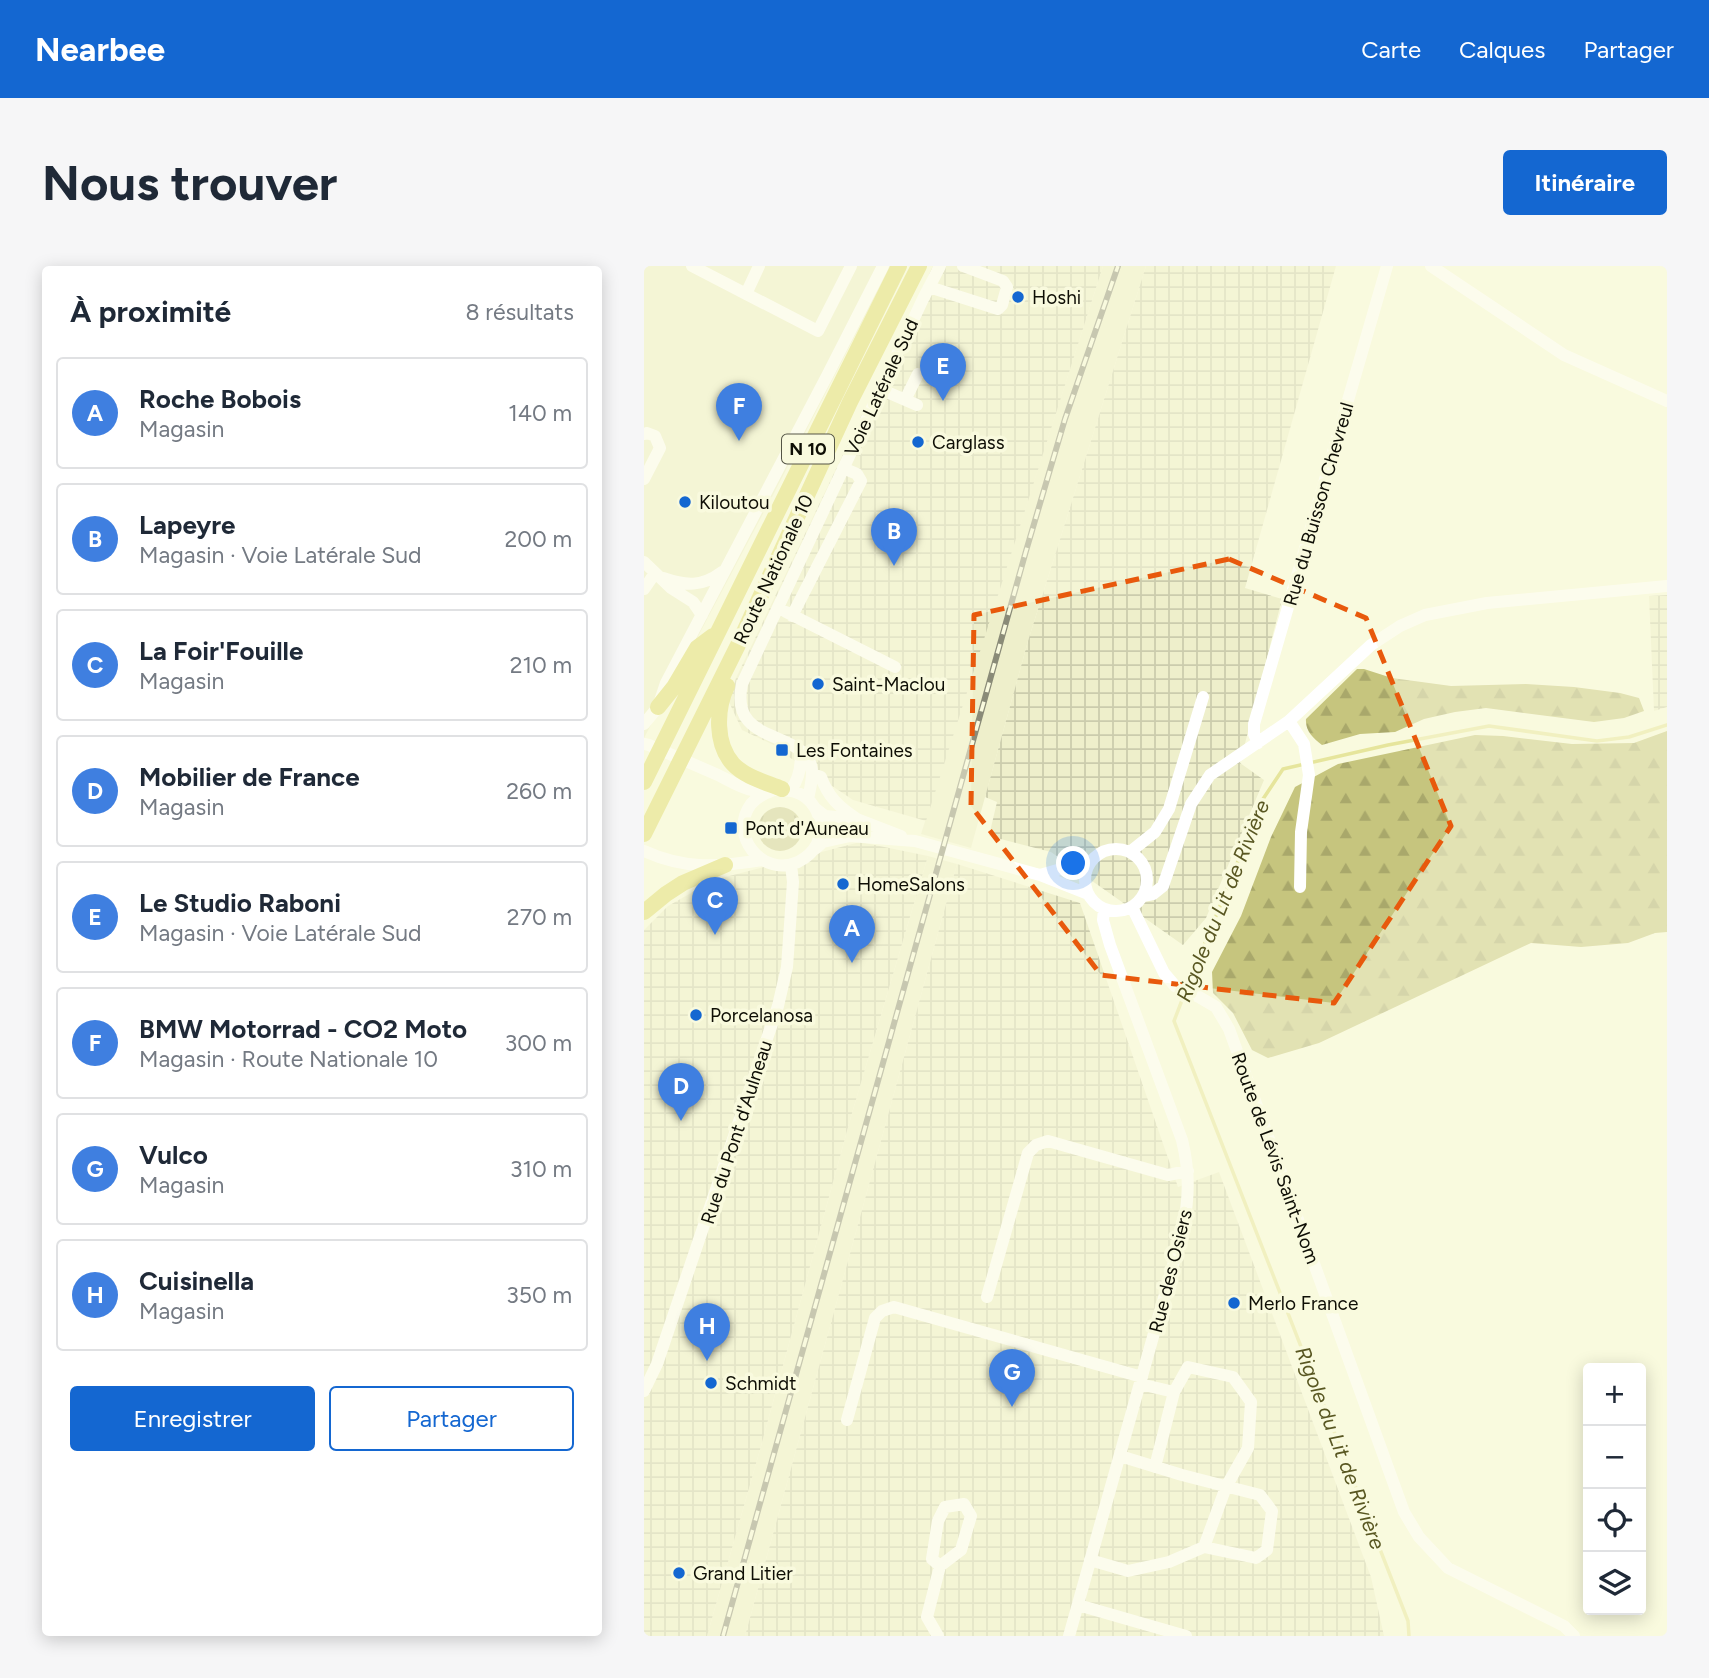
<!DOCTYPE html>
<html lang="fr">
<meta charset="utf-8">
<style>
:root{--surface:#fff;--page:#f6f6f7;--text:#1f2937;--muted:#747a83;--line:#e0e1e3;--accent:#1467d1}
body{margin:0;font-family:Figtree,sans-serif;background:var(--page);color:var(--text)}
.controls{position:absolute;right:21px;bottom:21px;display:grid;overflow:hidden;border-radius:7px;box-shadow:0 4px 18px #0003}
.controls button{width:63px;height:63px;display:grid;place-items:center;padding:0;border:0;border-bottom:2px solid var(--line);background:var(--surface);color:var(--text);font:35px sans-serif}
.you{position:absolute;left:430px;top:598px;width:24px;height:24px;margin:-18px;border:5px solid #fff;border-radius:50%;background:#1a73e8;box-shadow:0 0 0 10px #1a73e833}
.badge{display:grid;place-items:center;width:46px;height:46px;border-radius:50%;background:var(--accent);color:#fff;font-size:23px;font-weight:700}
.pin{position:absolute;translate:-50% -58px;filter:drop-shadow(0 2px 4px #0008)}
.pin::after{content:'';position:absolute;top:37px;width:24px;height:21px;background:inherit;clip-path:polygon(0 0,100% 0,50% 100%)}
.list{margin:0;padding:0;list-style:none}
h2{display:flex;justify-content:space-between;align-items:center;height:91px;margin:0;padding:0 28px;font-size:30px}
h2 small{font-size:23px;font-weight:400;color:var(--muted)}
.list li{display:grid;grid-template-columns:46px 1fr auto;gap:21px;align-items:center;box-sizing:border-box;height:112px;margin:0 14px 14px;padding:0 14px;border:2px solid var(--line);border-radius:7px}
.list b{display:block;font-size:26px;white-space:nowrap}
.list p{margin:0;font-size:23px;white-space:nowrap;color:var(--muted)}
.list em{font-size:23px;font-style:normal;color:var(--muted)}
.actions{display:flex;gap:14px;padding:21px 28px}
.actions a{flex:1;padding:16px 0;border:2px solid var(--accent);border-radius:7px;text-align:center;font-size:24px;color:var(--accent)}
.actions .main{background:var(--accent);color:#fff}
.icon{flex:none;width:38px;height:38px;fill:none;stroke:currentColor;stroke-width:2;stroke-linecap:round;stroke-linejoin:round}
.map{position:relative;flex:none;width:1023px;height:1370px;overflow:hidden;border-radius:7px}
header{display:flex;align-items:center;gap:42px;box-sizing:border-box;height:98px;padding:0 35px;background:var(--accent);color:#fff}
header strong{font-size:33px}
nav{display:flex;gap:38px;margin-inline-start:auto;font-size:24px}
.intro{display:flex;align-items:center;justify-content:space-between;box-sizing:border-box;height:168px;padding:0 42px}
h1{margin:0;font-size:49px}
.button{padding:18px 32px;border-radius:7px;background:var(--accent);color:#fff;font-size:24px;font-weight:700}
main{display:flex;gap:42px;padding:0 42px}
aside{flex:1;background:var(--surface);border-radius:7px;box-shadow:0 4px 18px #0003}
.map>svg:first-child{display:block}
.built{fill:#eeefcb}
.industrial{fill:url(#industrial-grid)}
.grass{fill:url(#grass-tufts)}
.forest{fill:url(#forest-firs)}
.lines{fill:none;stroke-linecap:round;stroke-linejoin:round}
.stream{stroke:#e6e59c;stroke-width:3.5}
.minor{stroke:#fff;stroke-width:12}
.major{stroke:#ddda68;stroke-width:16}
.rail-casing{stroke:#8a8b78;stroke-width:6}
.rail{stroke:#f9fade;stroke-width:3.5;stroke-dasharray:10;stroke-linecap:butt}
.marked{fill:none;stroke:#e8590c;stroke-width:5;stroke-dasharray:14 9;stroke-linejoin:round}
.poi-dot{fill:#1467d1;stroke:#f9fade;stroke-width:2.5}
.labels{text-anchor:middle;stroke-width:7;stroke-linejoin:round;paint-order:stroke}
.shield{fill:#f9fade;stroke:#545546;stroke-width:2}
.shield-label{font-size:18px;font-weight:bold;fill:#0e0e05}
.poi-label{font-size:19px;fill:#0e0e05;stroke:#f9fade;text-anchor:start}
.street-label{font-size:19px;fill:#0e0e05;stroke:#f9fade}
.water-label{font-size:21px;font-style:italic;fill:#595722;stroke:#f9fade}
</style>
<header>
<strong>Nearbee</strong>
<nav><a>Carte</a><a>Calques</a><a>Partager</a></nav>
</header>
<div class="intro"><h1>Nous trouver</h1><a class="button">Itinéraire</a></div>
<main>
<aside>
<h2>À proximité<small>8 résultats</small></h2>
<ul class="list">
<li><span class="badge" style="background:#3f7fe0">A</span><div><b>Roche Bobois</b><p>Magasin</p></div><em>140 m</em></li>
<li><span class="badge" style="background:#3f7fe0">B</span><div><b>Lapeyre</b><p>Magasin · Voie Latérale Sud</p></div><em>200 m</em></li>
<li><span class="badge" style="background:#3f7fe0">C</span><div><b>La Foir'Fouille</b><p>Magasin</p></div><em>210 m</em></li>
<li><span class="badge" style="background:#3f7fe0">D</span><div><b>Mobilier de France</b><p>Magasin</p></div><em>260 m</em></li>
<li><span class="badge" style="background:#3f7fe0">E</span><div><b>Le Studio Raboni</b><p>Magasin · Voie Latérale Sud</p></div><em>270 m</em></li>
<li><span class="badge" style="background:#3f7fe0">F</span><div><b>BMW Motorrad - CO2 Moto</b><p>Magasin · Route Nationale 10</p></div><em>300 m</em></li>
<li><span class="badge" style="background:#3f7fe0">G</span><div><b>Vulco</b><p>Magasin</p></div><em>310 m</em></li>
<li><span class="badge" style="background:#3f7fe0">H</span><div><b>Cuisinella</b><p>Magasin</p></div><em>350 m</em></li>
</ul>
<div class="actions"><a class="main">Enregistrer</a><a>Partager</a></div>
</aside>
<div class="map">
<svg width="1023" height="1370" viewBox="0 0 1023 1370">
<defs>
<pattern id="industrial-grid" width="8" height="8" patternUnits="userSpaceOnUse" patternTransform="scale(1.75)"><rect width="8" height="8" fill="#eeefcb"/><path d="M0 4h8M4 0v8" fill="none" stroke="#cbccad"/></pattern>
<pattern id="grass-tufts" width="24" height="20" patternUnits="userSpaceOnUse" patternTransform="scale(1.75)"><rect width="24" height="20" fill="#cdcd95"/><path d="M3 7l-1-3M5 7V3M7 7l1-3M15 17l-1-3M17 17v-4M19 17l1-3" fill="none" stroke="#afaf7f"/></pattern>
<pattern id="forest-firs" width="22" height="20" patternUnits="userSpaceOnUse" patternTransform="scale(1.75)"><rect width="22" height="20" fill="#c6c57e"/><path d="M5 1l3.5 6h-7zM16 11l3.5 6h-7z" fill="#a9a86b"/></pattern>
</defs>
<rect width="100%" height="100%" fill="#f9fade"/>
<path class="built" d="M0 0H247L128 231 0 472Z
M459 0H502L384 375 327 582 277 568Z
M284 590 313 598 101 1370H63L117 1180 206 854Z"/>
<path class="industrial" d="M289 0H459L282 555 209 534 145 491 138 483 98 464 85 436 92 412Z
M502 0H692L601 322 638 333 596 497 620 514 562 652 539 679 407 586 345 570 353 536 341 531 384 375Z
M1023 329V441L1010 445 1005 330Z
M216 576 284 590 206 854 117 1180 63 1370H0V664L24 640 70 614Z
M313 598 436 637 534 921 575 906 727 1311 740 1370H101Z"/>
<path class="grass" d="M114 563a22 22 0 1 1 44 0a22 22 0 1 1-44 0Z"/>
<path class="forest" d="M713 403H720L748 412 807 420 882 418 930 421 976 427 995 432 1000 445 980 452 950 456 842 442 811 446 780 453 751 466 716 468 678 479C669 472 661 465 662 453Z
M1023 465V666L1011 667 984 677 937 681 887 677 675 777 624 792 608 784 589 747 569 727 568 706 597 650 627 571 651 521 694 498 831 469 859 470 928 478 990 477Z"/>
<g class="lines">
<path class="stream" d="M543 722 619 533 639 503 744 479 845 460 953 475 985 471 1023 459
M540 729 530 755 764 1355 765 1370"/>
<path class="minor" d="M48 0 174 65 207 0
M787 0 920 89 1023 135
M285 21 354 43 358 39 363 21 359 15 319 0
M102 28 115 0
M236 123 273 139
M261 134 274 108
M0 168 3 167 11 170 16 182 0 213
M0 296 27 322 49 336 58 349
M19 312C42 320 58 321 78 306
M0 323 11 307
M142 346 251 401
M148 350 217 215 213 208 199 202
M645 455 660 478 665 509 657 566 656 621
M0 458 14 441 22 417 184 108 239 0
M614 477 610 468V458L743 0
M0 478 5 479C28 489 51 499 74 509 84 514 97 522 108 524 131 526 156 517 171 542 177 552 178 567 173 578 169 586 162 592 154 596 118 612 84 569 107 538 113 531 121 527 130 524
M168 508 177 511C184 531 195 541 213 553
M147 524C155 512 158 499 156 486
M164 533C166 523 170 509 167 499 155 463 85 479 98 418L279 33 296 0
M172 543 181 550 213 553 257 570
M441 614a31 31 0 1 1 62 0a31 31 0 1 1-62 0Z
M171 583 179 576 206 570 271 575 396 609 444 628
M0 585C41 604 75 601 118 594
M486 586 511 566 525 543 559 431
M396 609 448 594
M499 630 509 628 519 620 547 538 566 509 645 455 727 379 756 360 781 349 843 337 1023 320
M488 641 520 707 531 720 555 731 572 741 585 763 760 1246 775 1271 804 1302 920 1360 930 1370
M343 1031 384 887 392 879 404 875 524 909 544 905
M496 1118 530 1126 544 1101 589 1111 607 1136 604 1182 582 1221 560 1281
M0 1125 13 1098 134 740 143 701 149 616 147 599
M203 1154 231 1052 238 1045 250 1041 498 1111
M511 1201 530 1126
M446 1294 484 1305 525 1296 560 1281 612 1292 623 1284 628 1245 616 1229 538 1209 476 1190
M434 1339 542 1370
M294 1370 283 1351 296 1300 317 1284 327 1250 320 1238 301 1241 294 1255 288 1293 296 1300
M425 1370 539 964C545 931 546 907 538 874L466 679 459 654 460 643"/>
<path class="major" d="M83 420C72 443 71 478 89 498 101 511 121 516 138 523
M14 441 30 421 53 382 69 370
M0 516 255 0
M0 568 94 379 206 136 275 0
M0 646 22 628 39 617 81 599"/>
<defs>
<path id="rail" d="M79 1370 382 285 421 153 474 0"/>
</defs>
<use href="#rail" class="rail-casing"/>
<use href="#rail" class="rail"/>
</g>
<path d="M0 0H1023V1370H0ZM585 293 722 352 807 560 690 737 457 709 327 540 330 349Z" fill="#f9fade" fill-opacity=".55" fill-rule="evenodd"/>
<path class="marked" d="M585 293 722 352 807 560 690 737 457 709 327 540 330 349Z"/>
<g class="poi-dot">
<circle cx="374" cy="31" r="7"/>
<circle cx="274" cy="176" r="7"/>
<circle cx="41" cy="236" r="7"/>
<circle cx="174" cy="418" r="7"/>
<rect x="131" y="477" width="14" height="14" rx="3.5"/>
<rect x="80" y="555" width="14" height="14" rx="3.5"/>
<circle cx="199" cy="618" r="7"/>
<circle cx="52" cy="749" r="7"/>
<circle cx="590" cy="1037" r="7"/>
<circle cx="67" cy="1117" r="7"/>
<circle cx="35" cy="1307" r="7"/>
</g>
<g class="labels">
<rect class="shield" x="138" y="168.5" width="52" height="29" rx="5"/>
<g class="shield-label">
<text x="164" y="189">N 10</text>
</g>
<g class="poi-label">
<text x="388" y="38">Hoshi</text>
<text x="288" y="183">Carglass</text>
<text x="55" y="243">Kiloutou</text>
<text x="188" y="425">Saint-Maclou</text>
<text x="152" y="491">Les Fontaines</text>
<text x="101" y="569">Pont d'Auneau</text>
<text x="213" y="625">HomeSalons</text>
<text x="66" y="756">Porcelanosa</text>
<text x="604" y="1044">Merlo France</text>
<text x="81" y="1124">Schmidt</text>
<text x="49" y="1314">Grand Litier</text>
</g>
<g class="street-label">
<text transform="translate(237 121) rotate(-65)" y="7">Voie Latérale Sud</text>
<text transform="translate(674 238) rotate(-74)" y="7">Rue du Buisson Chevreul</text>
<text transform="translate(129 303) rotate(-65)" y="7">Route Nationale 10</text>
<text transform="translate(92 866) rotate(-72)" y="7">Rue du Pont d'Aulneau</text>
<text transform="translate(632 892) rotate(70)" y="7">Route de Lévis Saint-Nom</text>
<text transform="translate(526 1005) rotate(-76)" y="7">Rue des Osiers</text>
</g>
<g class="water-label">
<text transform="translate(579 635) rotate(-68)" y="7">Rigole du Lit de Rivière</text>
<text transform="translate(696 1182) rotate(69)" y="7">Rigole du Lit de Rivière</text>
</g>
</g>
</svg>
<div class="controls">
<button>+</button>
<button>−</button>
<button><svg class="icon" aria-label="locate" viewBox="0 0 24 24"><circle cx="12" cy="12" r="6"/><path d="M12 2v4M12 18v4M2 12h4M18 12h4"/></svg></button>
<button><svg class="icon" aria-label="layers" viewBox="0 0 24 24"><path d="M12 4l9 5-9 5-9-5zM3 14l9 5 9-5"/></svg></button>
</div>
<div class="you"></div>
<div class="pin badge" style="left:208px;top:697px;background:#3f7fe0">A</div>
<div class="pin badge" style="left:250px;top:300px;background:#3f7fe0">B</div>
<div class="pin badge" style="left:71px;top:669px;background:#3f7fe0">C</div>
<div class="pin badge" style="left:37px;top:855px;background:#3f7fe0">D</div>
<div class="pin badge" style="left:299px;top:135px;background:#3f7fe0">E</div>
<div class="pin badge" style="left:95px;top:175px;background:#3f7fe0">F</div>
<div class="pin badge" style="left:368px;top:1141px;background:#3f7fe0">G</div>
<div class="pin badge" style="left:63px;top:1095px;background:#3f7fe0">H</div>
</div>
</main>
